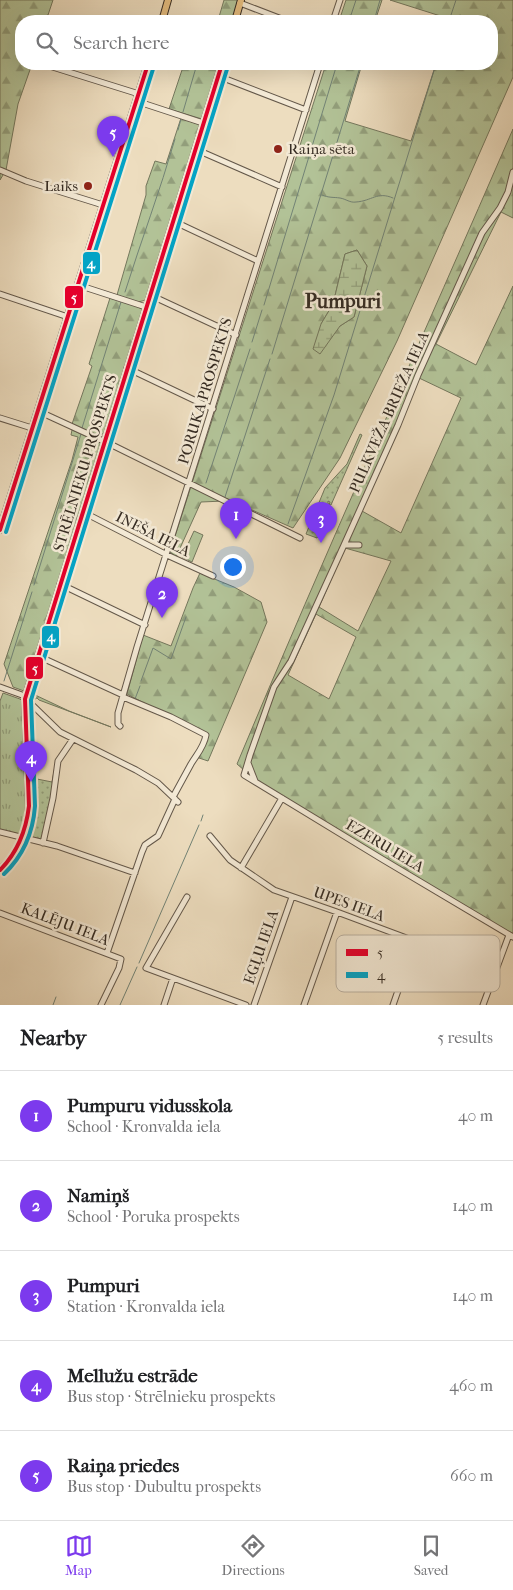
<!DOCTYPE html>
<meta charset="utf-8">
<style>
:root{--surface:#fff;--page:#f2f2f2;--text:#202124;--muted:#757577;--line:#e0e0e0;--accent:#7c3aed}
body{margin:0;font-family:"IM FELL French Canon",serif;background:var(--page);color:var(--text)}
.you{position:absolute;left:232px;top:566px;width:18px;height:18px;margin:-12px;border:4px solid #fff;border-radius:50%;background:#1a73e8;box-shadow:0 0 0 8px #1a73e833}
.badge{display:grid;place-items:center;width:32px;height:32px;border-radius:50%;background:var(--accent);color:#fff;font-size:16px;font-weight:700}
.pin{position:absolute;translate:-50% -41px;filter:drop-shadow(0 1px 2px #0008)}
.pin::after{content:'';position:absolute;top:26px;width:18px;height:15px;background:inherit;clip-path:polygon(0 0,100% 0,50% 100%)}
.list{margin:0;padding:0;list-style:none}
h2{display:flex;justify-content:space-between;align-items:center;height:65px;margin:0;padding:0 20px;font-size:21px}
h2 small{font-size:16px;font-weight:400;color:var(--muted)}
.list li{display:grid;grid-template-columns:32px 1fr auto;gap:15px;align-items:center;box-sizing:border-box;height:90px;padding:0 20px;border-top:1px solid var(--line)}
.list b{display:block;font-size:19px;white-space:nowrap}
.list p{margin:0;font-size:16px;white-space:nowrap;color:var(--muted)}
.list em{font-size:16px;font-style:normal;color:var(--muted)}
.icon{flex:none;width:28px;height:28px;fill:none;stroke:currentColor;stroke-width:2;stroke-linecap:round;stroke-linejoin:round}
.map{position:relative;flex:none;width:513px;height:1005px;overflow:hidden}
.search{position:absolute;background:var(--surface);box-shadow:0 5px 20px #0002;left:15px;right:15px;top:15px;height:55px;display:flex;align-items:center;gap:12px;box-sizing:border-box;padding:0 18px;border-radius:20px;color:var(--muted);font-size:19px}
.sheet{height:515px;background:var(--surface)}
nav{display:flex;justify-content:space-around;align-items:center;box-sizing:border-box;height:70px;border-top:1px solid var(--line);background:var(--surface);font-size:14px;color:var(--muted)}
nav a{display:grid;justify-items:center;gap:2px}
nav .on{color:var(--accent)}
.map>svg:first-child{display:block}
.grass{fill:url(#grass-dots);stroke:#74775d}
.forest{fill:url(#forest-firs);stroke:#74775d;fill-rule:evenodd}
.wetland{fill:url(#wetland-marsh);stroke:#74775d}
.park{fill:url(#park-tufts);stroke:#74775d}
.garden{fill:#b2c297;stroke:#74775d}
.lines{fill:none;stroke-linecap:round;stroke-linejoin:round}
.stream{stroke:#728376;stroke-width:1}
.minor-casing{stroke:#64584a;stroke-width:7}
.major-casing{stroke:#362c23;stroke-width:8}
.minor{stroke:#f3e9d5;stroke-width:5}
.major{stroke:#e6be80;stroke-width:6}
.bus-1-casing{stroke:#f3e9d5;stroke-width:8}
.bus-2-casing{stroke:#f3e9d5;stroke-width:8}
.bus-1{stroke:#e4002b;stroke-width:4}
.bus-2{stroke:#03a3c5;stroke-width:4}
.poi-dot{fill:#8f2418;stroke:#f3e9d5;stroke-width:2}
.labels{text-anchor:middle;stroke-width:5;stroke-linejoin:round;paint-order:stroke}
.poi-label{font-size:15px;fill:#362c23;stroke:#f3e9d5;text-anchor:start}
.street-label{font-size:15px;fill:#362c23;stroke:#f3e9d5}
.district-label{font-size:20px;font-weight:bold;fill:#362c23;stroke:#f3e9d5}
.key{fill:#f3e9d5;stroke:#bab0a0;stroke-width:1}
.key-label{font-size:14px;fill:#362c23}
.line-badge{stroke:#f3e9d5;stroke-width:2}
.badge-label{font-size:14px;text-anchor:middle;font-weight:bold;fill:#fff}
</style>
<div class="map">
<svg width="513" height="1005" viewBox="0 0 513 1005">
<defs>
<pattern id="grass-dots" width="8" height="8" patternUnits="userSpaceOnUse" patternTransform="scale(1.25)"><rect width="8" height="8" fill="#b2c297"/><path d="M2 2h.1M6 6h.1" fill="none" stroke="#929e7b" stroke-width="1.8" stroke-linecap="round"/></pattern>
<pattern id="forest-firs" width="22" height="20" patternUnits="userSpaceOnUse" patternTransform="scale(1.25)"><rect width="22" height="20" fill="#b2c297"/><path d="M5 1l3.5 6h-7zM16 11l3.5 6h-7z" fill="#929e7b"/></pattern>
<pattern id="wetland-marsh" width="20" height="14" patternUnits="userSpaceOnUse" patternTransform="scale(1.25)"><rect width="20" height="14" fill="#b2c297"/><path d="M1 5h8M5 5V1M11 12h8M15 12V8" fill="none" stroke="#929e7b"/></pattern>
<pattern id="park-tufts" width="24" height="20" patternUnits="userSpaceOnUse" patternTransform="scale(1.25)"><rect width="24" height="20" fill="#b2c297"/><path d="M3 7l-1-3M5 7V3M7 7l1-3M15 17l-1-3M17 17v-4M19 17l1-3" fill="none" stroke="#929e7b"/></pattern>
</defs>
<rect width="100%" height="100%" fill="#edddbf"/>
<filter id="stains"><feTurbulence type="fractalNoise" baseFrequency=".004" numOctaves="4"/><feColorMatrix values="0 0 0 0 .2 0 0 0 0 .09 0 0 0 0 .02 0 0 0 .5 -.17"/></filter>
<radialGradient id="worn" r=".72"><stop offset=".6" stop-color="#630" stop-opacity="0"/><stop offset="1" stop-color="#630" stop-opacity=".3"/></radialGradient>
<path class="grass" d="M360 434 362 435 331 505H329L330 502 328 501V503L330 507 317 538 306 534 325 488 347 464Z
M36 680 33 694 69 711 111 727 39 700 37 698 32 700 35 699 33 703 29 701Z
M56 761 53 786 43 838 40 840 27 837 32 812 33 782 32 778 52 782Z"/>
<path class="forest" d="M0 0H53L46 21H21V64H32L18 104 6 170 0 180Z
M224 0H239L232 21H223L224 20 219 17Z
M346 0H382L375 21H339Z
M390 0H513V77L397 341 340 458 293 528 227 499 224 501 201 502 176 557 170 552 326 64H362L345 121 411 141 436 64H492V21H450V19ZM357 250 367 266 354 317 340 326 321 324 333 304 345 254Z
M184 64H219L202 119 169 109Z
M181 118 198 124 200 126 146 300 138 302 117 295 146 195V186L155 161 166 164Z
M513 129V218L501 212 436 344 476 365 513 286V933L502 929 260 784 237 764C326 551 421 341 513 129ZM419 378 461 398 401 533 362 511ZM345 548 391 561 358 631 319 607ZM316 614 356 637 329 699 288 675Z
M110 298 137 306 143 310 105 433 97 436 72 424 92 366 89 364Z
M72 430 100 442 101 445 24 691 13 687 4 664 72 460 78 437 71 435Z
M200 573 234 587 261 602 267 622 208 761 196 757 205 735 127 694 143 635 171 646 193 588Z"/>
<path class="wetland" d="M357 250 367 266 354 317 340 326 320 354 313 349 321 324 333 304 345 254Z"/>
<path class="park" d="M3 693 20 699 23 702C24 732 33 811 20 834L17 835 0 831V701Z"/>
<path class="garden" d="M194 531 203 535 192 562 182 557Z"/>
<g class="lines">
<path class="stream" d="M349 21 356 0
M374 21 380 0
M449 21 456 0
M183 112 197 64
M178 130 181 119
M322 195C329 198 333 197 340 198 346 199 350 203 356 202 372 201 377 191 393 198
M125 292C141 241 160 191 175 139
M264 305 337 64
M252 342 262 310
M272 354 361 64
M82 428 121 302
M206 483 250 349
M225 497 270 359
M288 524 334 395 436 64
M34 585 81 434
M4 681 32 592
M141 681 153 648 171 659 186 617
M135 699 140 686
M201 821 203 815
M139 963 199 825
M53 1005 56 997
M120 1005 137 967"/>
<defs>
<path id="minor" d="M240 3 287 21
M333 21 340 0
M43 64 139 94
M218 76 306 110
M136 101 203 123
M195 149 282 187
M0 170 26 181 103 205
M513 172 508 192 500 208 482 233 418 375 398 425 344 545 291 661 274 687 250 755 244 775 382 859 513 937
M173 221 258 261
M78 285 146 307
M0 294 68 317
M150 295 236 335
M127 368 213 409
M38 411 112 445 300 538
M0 418 32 428
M83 512 167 555 213 576
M344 545H359
M60 584 145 625
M38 656 123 695
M0 687 22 695 60 732 136 770 158 783 178 802
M123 697 171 717 206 735C204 747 197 754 191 764 185 775 179 786 173 797
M120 726 118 724V713L137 647 320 64
M248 763 255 781
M0 832 57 846 135 873
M210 836 230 860 274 890 337 912 495 971
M43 843 53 798 58 761 73 739
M241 868 282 798
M187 897 146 968 246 1005
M0 913 121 959 119 968 101 1005
M107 953 142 852 145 845 158 836 175 799
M164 1005 173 978
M254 1005 292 897
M304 1005 337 912
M393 1005 415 942
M483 1005 509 935"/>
<path id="major" d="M162 21 168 0
M235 21 241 0
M0 530 148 64
M0 870C19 853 27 830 29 806L25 699 222 64"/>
</defs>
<use href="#minor" class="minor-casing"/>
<use href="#major" class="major-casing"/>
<use href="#minor" class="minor"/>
<use href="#major" class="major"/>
<defs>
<path id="bus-1" d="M0 530 148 64
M0 870C18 852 26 831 29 806L25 699 222 64"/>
<path id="bus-2" d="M6 532 154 66
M4 874C24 855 33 833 35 806L31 700 228 66"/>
</defs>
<use href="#bus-1" class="bus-1-casing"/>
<use href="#bus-2" class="bus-2-casing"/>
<use href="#bus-1" class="bus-1"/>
<use href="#bus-2" class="bus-2"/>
</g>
<g class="poi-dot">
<circle cx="278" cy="149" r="5"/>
<circle cx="88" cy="186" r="5"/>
</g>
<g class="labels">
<g class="poi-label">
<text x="288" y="154">Raiņa sēta</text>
<text x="78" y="191" text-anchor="end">Laiks</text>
</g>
<g class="street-label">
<text transform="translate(205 391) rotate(-73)" y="5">PORUKA PROSPEKTS</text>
<text transform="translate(389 412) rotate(-66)" y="5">PULKVEŽA BRIEŽA IELA</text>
<text transform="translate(85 463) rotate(-73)" y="5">STRĒLNIEKU PROSPEKTS</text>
<text transform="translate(153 534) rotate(27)" y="5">INEŠA IELA</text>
<text transform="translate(385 846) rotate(31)" y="5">EZERU IELA</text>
<text transform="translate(349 904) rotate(20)" y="5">UPES IELA</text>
<text transform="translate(65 924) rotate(21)" y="5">KALĒJU IELA</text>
<text transform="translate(261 947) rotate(-71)" y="5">EGĻU IELA</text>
</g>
<g class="district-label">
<text x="343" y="308">Pumpuri</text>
</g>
</g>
<rect x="336" y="935" width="164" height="57" rx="8" class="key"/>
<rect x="346" y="949" width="22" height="7" fill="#e4002b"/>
<rect x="346" y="972" width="22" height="6" fill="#03a3c5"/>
<g class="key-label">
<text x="377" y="957">5</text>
<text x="377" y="980">4</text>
</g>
<g class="line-badge">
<rect x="82" y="251" width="19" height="24" rx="5" fill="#03a3c5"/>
<rect x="64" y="285" width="20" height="24" rx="5" fill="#e4002b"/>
<rect x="41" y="625" width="19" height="24" rx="5" fill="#03a3c5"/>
<rect x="25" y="656" width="19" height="24" rx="5" fill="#e4002b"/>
</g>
<g class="badge-label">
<text x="91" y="268">4</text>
<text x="74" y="302">5</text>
<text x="51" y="641">4</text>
<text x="35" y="673">5</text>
</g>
<rect width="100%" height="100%" filter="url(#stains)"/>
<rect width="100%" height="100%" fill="url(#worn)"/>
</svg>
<div class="you"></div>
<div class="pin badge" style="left:236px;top:539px">1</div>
<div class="pin badge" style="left:162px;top:618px">2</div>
<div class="pin badge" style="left:321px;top:543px">3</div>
<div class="pin badge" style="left:31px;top:782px">4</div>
<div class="pin badge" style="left:113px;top:157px">5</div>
<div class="search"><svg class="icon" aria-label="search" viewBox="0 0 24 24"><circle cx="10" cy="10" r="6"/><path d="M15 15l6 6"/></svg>Search here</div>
</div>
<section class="sheet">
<h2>Nearby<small>5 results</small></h2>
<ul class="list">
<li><span class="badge">1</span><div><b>Pumpuru vidusskola</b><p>School · Kronvalda iela</p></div><em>40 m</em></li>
<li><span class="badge">2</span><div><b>Namiņš</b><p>School · Poruka prospekts</p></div><em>140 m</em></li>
<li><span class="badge">3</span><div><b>Pumpuri</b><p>Station · Kronvalda iela</p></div><em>140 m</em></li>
<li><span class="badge">4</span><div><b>Mellužu estrāde</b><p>Bus stop · Strēlnieku prospekts</p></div><em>460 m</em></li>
<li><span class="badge">5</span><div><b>Raiņa priedes</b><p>Bus stop · Dubultu prospekts</p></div><em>660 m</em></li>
</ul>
</section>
<nav>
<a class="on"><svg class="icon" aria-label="map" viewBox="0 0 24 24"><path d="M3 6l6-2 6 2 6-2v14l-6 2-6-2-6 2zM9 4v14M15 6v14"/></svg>Map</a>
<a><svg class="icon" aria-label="directions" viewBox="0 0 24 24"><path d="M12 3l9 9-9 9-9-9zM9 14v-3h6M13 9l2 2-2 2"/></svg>Directions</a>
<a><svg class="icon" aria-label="saved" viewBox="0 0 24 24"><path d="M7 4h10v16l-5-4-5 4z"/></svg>Saved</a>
</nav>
